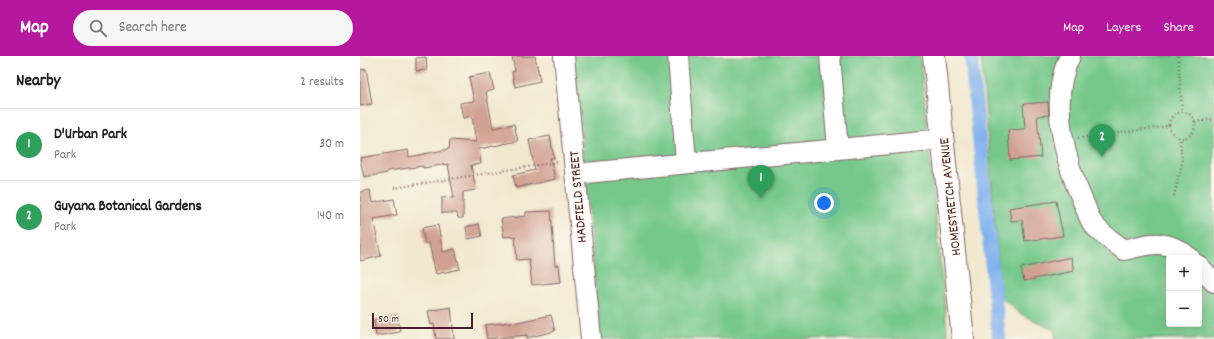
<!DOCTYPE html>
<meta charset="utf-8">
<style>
:root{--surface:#fff;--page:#f6f6f6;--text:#202124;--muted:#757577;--line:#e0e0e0;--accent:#b5179e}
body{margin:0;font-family:Dekko,sans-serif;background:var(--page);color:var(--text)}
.controls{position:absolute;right:12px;bottom:12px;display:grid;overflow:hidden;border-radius:4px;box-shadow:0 4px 16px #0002}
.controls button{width:36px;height:36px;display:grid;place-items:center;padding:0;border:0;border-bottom:1px solid var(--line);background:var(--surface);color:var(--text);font:20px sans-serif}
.scale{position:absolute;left:12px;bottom:10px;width:101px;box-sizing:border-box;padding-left:4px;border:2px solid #4a1f2b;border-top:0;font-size:11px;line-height:14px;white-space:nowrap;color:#4a1f2b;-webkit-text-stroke:3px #fbf7ec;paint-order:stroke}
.you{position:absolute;left:464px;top:147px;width:14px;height:14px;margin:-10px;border:3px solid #fff;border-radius:50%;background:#1a73e8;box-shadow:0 0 0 6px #1a73e833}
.badge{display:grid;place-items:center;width:26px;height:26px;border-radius:50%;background:var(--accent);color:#fff;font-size:13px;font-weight:700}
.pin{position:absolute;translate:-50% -33px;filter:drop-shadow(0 1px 2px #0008)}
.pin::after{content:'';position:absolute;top:21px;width:14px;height:12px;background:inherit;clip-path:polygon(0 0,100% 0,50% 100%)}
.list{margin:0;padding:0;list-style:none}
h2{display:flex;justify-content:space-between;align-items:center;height:52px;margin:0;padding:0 16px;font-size:17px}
h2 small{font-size:13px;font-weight:400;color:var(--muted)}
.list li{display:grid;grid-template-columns:26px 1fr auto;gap:12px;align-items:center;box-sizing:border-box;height:72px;padding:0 16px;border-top:1px solid var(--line)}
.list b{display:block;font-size:15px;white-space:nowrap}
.list p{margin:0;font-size:13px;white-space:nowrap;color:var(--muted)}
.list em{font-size:13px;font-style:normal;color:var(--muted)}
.icon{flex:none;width:22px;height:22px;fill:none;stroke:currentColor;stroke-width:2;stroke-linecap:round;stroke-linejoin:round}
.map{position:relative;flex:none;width:854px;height:283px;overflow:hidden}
header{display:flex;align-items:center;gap:24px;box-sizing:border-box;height:56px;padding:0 20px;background:var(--accent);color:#fff}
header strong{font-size:19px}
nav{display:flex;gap:22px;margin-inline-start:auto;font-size:14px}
.search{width:280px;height:36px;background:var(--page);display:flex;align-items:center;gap:10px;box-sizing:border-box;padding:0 14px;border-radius:22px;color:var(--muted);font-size:15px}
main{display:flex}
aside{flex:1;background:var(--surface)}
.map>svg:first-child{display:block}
.green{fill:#75c88a;stroke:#60745a;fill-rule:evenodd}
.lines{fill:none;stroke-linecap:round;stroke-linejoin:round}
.canal{stroke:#83b3ee;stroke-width:14}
.building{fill:#d0a192}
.minor-casing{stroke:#846564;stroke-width:22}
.major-casing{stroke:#846564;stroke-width:24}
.path{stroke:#846564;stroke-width:2.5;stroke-dasharray:1 3;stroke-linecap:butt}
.minor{stroke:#fff;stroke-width:20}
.major{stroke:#fff;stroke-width:22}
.labels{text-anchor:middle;stroke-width:3;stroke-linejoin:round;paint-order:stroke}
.street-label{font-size:14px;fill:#4a1f2b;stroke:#fbf7ec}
</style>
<header>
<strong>Map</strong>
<div class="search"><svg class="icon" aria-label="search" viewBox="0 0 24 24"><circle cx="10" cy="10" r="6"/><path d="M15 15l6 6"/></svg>Search here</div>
<nav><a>Map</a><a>Layers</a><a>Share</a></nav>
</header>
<main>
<aside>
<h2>Nearby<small>2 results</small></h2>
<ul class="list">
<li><span class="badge" style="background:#2e9e5b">1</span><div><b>D'Urban Park</b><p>Park</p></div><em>30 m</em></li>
<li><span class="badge" style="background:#2e9e5b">2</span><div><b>Guyana Botanical Gardens</b><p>Park</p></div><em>140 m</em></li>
</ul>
</aside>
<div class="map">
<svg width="854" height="283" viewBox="0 0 854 283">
<rect width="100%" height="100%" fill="#fbf7ec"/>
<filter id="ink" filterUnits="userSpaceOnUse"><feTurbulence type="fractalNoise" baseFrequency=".025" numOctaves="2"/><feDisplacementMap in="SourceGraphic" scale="8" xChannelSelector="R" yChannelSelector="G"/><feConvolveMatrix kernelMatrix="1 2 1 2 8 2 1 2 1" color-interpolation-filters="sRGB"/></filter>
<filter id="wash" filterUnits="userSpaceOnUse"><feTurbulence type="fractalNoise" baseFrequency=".012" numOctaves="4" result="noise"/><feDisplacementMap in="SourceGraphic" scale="16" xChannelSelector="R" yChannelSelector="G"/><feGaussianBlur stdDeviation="0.9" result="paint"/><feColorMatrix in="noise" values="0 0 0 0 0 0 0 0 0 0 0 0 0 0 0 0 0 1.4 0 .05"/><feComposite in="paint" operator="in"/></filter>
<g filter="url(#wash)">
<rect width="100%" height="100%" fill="#f1e8ce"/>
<path class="green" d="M214 0H560L588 283H240Z
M621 0H854V283H696L694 274 659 257 641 241ZM809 202H839V268H809Z"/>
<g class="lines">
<path class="canal" d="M611 0 639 283"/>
</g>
<g id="blocks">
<path class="building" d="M152 0H175L180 25 155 31 152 16 155 15Z
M66 1 67 14 56 15V2Z
M6 13 12 48 0 50V14Z
M130 17 134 34 126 36 133 72 154 68 158 85 119 93 121 108 111 109 116 134 103 136V162H98L97 157H82V141L94 142 88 108 63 112V110L27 115V117L4 121 0 102 48 94 49 101 89 93 90 84 116 86 112 60 103 62 100 47 114 45 109 21Z
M688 46 689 59 677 60 681 101 650 104 648 74 665 73 663 48Z
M190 80 194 102H190L195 123 156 132 153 119 175 114 169 84Z
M10 134 12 147 34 143 37 159 13 163 21 200 0 205V136Z
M696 145 703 180 665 185 662 164 651 165 649 152Z
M191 155 195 210 199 209 201 226 172 229 169 203 157 204 155 180 144 181 141 163 166 160V156Z
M119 168 122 180 108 183 106 171Z
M78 169 83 196 95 193 100 213 76 218 69 187 65 188 62 172Z
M711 201 714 215 664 225 661 212Z
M91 251 94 283H76L74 268 71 269 68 255Z
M191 259 195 275 167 282V279L127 283 125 269 153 266V267Z
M38 260 40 276 16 280 14 264Z"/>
</g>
</g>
<g filter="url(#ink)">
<use href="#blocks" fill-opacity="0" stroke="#846564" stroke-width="1"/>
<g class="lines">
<defs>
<path id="minor" d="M204 0 231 283
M318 0 326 107
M470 0 478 93
M710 0C688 44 705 106 724 148 727 154 729 163 733 168 741 178 754 186 764 194 792 187 805 182 830 202
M215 118 583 83
M839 210 854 226"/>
<path id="major" d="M574 0 603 283"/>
</defs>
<use href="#minor" class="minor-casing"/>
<use href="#major" class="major-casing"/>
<path class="path" d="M818 0 822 56
M809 69a13 13 0 1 1 26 0a13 13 0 1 1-26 0Z
M835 66 854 63
M718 82 809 70
M34 132 197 106
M814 140 822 107 820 82"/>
<use href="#minor" class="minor"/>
<use href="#major" class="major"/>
</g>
</g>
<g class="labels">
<g class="street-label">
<text transform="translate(217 141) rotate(-95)" y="5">HADFIELD STREET</text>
<text transform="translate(589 141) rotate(-96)" y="5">HOMESTRETCH AVENUE</text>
</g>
</g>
</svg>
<div class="controls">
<button>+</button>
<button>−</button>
</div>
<div class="scale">50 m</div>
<div class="you"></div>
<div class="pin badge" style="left:401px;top:142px;background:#2e9e5b">1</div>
<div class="pin badge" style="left:742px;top:101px;background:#2e9e5b">2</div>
</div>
</main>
